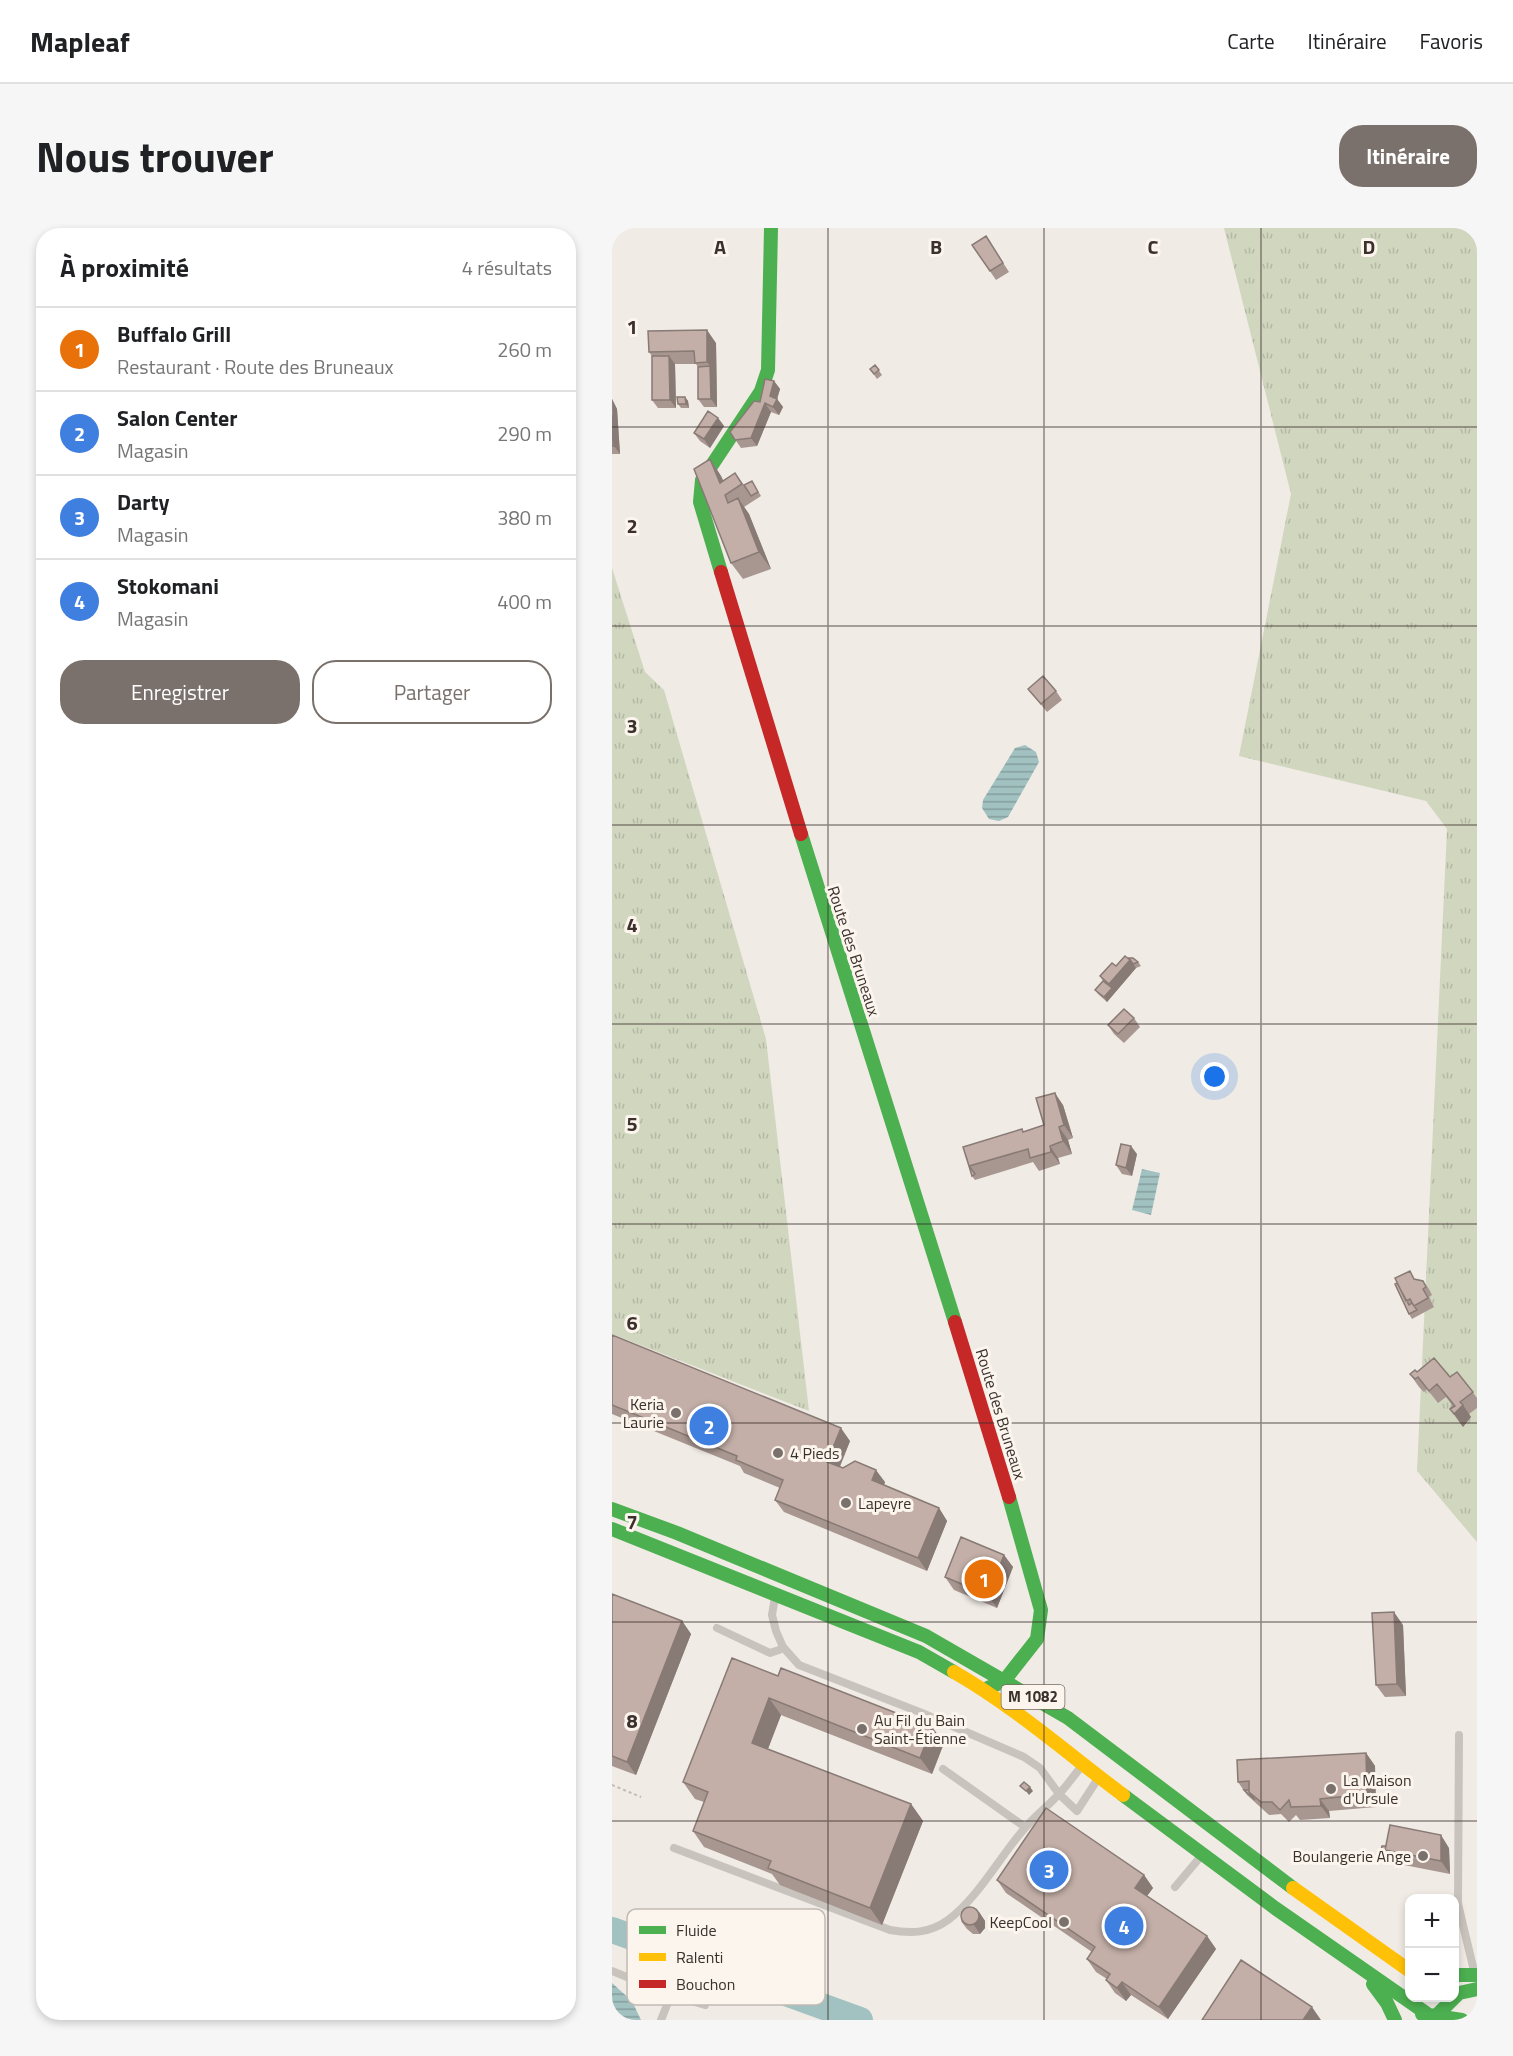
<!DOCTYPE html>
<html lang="fr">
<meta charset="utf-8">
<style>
:root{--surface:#fff;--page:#f6f6f6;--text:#202124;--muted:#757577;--line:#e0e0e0;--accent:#7a716c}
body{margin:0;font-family:"Titillium Web",sans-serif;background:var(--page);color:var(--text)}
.controls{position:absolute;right:18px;bottom:18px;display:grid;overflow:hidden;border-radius:12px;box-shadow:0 3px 9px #0003}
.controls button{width:54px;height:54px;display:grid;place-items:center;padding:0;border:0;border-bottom:2px solid var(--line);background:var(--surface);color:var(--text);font:30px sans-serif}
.you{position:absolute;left:603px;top:849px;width:21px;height:21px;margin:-15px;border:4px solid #fff;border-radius:50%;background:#1a73e8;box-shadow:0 0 0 9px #1a73e833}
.badge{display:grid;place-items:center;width:39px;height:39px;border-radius:50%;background:var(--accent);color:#fff;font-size:20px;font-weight:700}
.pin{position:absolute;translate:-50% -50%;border:3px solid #fff;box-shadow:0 2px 6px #0006}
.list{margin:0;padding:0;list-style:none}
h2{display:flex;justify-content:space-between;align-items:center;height:78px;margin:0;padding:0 24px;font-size:26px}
h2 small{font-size:20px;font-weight:400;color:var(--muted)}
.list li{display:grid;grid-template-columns:39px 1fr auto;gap:18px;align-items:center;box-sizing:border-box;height:84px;padding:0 24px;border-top:2px solid var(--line)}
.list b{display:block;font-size:22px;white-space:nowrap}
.list p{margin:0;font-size:20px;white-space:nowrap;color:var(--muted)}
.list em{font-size:20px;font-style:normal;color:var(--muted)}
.actions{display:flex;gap:12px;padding:18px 24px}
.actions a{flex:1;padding:14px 0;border:2px solid var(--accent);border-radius:24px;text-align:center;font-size:21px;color:var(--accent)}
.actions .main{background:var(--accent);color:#fff}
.map{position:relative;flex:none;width:865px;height:1792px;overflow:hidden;border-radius:24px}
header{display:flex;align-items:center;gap:36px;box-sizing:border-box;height:84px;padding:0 30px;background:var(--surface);border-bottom:2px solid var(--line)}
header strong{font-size:28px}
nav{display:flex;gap:33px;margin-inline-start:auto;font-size:21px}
.intro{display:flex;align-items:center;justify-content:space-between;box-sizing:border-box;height:144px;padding:0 36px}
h1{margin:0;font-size:42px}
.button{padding:15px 27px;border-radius:24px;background:var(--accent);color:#fff;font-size:21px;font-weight:700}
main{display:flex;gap:36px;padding:0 36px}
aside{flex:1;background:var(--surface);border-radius:24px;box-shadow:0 3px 9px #0003}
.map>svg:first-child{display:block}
.grass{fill:url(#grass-tufts)}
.water{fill:url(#water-rules)}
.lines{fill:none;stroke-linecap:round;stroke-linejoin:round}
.river{stroke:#a1c2c1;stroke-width:26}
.path{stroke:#c2bbb6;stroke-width:2;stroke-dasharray:3 3;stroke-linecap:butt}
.lane{stroke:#c9c3be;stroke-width:8}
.fast{stroke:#4caf50;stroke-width:14}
.slow{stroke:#ffc107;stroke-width:14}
.jam{stroke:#c62828;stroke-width:14}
.wall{fill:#a89690}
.shaded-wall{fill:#887a75}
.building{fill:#c3afa7;stroke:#887a75;stroke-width:1.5}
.grid{fill:none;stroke:#3b302b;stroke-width:1.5;stroke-opacity:0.55}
.poi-dot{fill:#7a716c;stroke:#fbf5ee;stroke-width:2}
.labels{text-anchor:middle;stroke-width:6;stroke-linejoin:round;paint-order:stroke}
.shield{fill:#fbf5ee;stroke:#756b66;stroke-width:1.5}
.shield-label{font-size:15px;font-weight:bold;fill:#3b302b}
.street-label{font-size:16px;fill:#3b302b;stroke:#fbf5ee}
.poi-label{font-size:16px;fill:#3b302b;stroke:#fbf5ee;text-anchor:start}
.key{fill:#fbf5ee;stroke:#c1bab4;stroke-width:1.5}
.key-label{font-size:16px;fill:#3b302b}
.grid-label{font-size:20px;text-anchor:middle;font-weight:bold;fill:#3b302b;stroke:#fbf5ee;stroke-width:6;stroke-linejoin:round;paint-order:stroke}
</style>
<header>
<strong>Mapleaf</strong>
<nav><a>Carte</a><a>Itinéraire</a><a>Favoris</a></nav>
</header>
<div class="intro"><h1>Nous trouver</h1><a class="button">Itinéraire</a></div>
<main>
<aside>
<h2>À proximité<small>4 résultats</small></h2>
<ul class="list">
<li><span class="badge" style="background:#e8710a">1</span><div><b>Buffalo Grill</b><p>Restaurant · Route des Bruneaux</p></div><em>260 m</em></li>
<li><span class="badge" style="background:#3f7fe0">2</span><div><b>Salon Center</b><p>Magasin</p></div><em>290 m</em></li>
<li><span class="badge" style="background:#3f7fe0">3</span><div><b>Darty</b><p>Magasin</p></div><em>380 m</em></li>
<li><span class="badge" style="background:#3f7fe0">4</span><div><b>Stokomani</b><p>Magasin</p></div><em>400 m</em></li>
</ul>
<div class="actions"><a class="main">Enregistrer</a><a>Partager</a></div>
</aside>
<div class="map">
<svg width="865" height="1792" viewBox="0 0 865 1792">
<defs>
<pattern id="grass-tufts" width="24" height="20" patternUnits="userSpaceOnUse" patternTransform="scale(1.5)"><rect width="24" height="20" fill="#d1d6bf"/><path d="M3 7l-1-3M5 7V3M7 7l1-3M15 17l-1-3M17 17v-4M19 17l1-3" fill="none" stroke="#b4b8a4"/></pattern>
<pattern id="water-rules" width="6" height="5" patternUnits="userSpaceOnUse" patternTransform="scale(1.5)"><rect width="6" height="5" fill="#a1c2c1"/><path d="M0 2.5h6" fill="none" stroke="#849e9d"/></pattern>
</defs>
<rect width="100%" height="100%" fill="#f0ebe5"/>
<path class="grass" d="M612 0H865V1314L805 1243 835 601 814 573 627 528 679 266Z
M0 340 33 444 52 462 154 811 197 1183 0 1106Z"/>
<path class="water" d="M413 517 424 524 427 534 396 589 387 593 377 591 370 580 371 572 403 520Z
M530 941 548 945 539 987 520 982Z
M0 1755 20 1773 29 1792H0Z"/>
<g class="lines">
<path class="river" d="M0 1702 248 1792"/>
<path class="path" d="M0 1557 29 1569"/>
<path class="lane" d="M163 1369 160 1387 164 1403 171 1419 187 1437 310 1485 412 1529 428 1540 447 1566 465 1583 485 1552
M105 1400 158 1425 167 1422 171 1419
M847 1507 846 1676 862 1743
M331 1541 413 1599
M62 1620 278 1702C299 1706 318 1705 336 1692 367 1669 388 1628 413 1600 423 1588 436 1578 446 1567 455 1558 462 1547 470 1538
M563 1659 590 1627
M0 1743 59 1767 49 1792
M59 1767 93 1777"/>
<path class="fast" d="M109 344 88 274 90 252 149 163 156 142 159 0
M189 606 343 1094
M0 1281 65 1305 314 1408 456 1490 681 1660
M0 1301 307 1424 342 1444
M376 1460 392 1453 425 1411 429 1382 397 1269
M511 1567 663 1680 824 1792
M842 1747H865
M761 1756 775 1775 783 1792
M810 1786 850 1792
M820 1792 847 1765 865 1761"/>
<path class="slow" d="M342 1444C403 1479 455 1525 511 1567
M681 1660 798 1743"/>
<path class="jam" d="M109 344 189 606
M343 1094 397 1269"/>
</g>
<path class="wall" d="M374 8 397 44 384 52 360 17Z
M104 115 105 179H92L86 171V139L84 136H63L64 180H46L40 172V128L37 124Z
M263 137 270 147 265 151 258 141Z
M162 153 168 161 165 171 171 179 167 187 159 184 145 218 129 220 118 204 148 174Z
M73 169 76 173 77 180H69L66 176Z
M0 171 5 181 8 226H0Z
M106 190 112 198 98 220 88 213 82 205Z
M98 231 109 248 111 252 123 245 132 257 140 253 149 268 132 279 137 286 159 341 131 351 119 335Z
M416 461 444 463 450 472 435 484Z
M517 730 526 734 529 738 524 740 495 774 486 766 483 762 491 753 488 748Z
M522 790 528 799 512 815 502 806 496 797Z
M451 877 461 910 456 912 460 926 446 930 448 936 427 943 421 934 363 952 360 948 351 919 410 901 412 904 432 897Z
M525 926 520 948 510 946 504 937Z
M804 1051 811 1053 817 1061 820 1067 817 1069 822 1079 800 1091 797 1086 783 1056Z
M0 1107 238 1213 228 1239 273 1254 272 1257 327 1280 335 1293 315 1343 172 1284 163 1272 168 1260 132 1245 128 1238 0 1186Z
M805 1144 838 1149 845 1144 865 1170V1180L857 1186 859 1189 851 1199 838 1181 840 1177 834 1169 826 1175 815 1161 812 1164 807 1159 798 1146Z
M392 1327 401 1339 385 1380 342 1362 333 1349Z
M0 1366 70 1393 79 1406 24 1547 0 1538Z
M791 1397 794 1468 773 1469 764 1457Z
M166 1448 320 1499 332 1515 320 1546 169 1487 156 1521 299 1576 311 1593 270 1697 168 1657 160 1646 92 1619 81 1603 92 1574 83 1571 71 1554Z
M754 1525 763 1538 764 1579 717 1583 718 1590 688 1592 684 1587 677 1594 669 1586 657 1587 635 1567 626 1554Z
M770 1618 837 1620 838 1646 782 1635 778 1630V1633L771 1632 768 1627Z
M532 1647 541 1660 535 1668 595 1708 604 1721 556 1791 519 1767 514 1773 503 1765 494 1752 495 1751 484 1744 475 1731 480 1724 394 1665 385 1652Z
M367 1684 373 1693V1700L368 1706H361L355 1701 349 1693Z"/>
<path class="shaded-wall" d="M95 102 104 115 105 179 99 171 98 138 95 134Z
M57 128 63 136 64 180 58 172Z
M162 153 168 161 165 171 171 179 167 187 161 179 158 168Z
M73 169 76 173 77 180 74 176Z
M0 171 5 181 8 226 2 218Z
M153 175 159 184 145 218 139 210Z
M106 190 112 198 98 220 92 211Z
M98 231 109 248 116 264 108 255Z
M126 270 137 286 159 341 147 324Z
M518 732 524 740 495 774 492 769 500 760 497 756Z
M443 865 451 877 461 910 452 897Z
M447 899 456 912 460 926 451 913Z
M438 918 446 930 448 936 439 924Z
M519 918 525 926 520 948 514 940Z
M851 1177 859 1189 851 1199 842 1186Z
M229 1200 238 1213 224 1247 215 1234Z
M264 1242 273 1254 269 1265 260 1252Z
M327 1280 335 1293 315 1343 306 1330Z
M392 1327 401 1339 385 1380 376 1367Z
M782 1384 791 1397 794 1468 785 1456Z
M70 1393 79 1406 24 1547 15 1534Z
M157 1470 169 1487 152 1531 140 1515Z
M320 1499 332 1515 320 1546 308 1530Z
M754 1525 763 1538 764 1579 755 1566Z
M418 1559 421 1563 417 1567 414 1563Z
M708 1571 717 1583 718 1590 709 1578Z
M299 1576 311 1593 270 1697 258 1680Z
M829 1607 837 1620 838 1646 829 1633Z
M532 1647 541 1660 532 1672 523 1660Z
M367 1684 373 1693V1700L368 1706 362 1697Z
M595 1708 604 1721 556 1791 547 1779Z
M510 1754 519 1767 514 1773 505 1760Z
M700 1779 709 1792H691Z"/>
<path class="building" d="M374 8 391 35 378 43 360 17Z
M95 102V134L83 135 82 123 37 124 36 103Z
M40 128H57L58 172H40Z
M263 137 267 142 262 146 258 141Z
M98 138 99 171H86V139Z
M153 151 162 153 158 168 165 171 161 179 153 175 139 210 123 212 118 204 142 173 148 174Z
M65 169H73L74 176H66Z
M96 183 106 190 92 211 82 205Z
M0 187 2 218H0Z
M98 231 108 255 123 245 130 256 113 267 116 275 126 270 147 324 119 335 82 241Z
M140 253 146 264 139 268 132 257Z
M431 448 444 463 429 476 416 461Z
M513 728 518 732 497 756 488 748 500 735 504 738Z
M517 730H521L526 734 521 736Z
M491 753 500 760 492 769 483 762Z
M512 781 522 790 506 806 496 797Z
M443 865 452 897 447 899 451 913 438 918 439 924 418 930 416 921 357 938 351 919 410 901 411 904 432 897 424 870Z
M509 916 519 918 514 940 504 937Z
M354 928 357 938 363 946 360 948Z
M798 1043 802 1051 811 1053 814 1059 811 1061 816 1070 802 1078 798 1071 794 1073 783 1050Z
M785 1055 797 1077 800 1075 805 1082 797 1086 783 1056Z
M0 1107 229 1200 215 1234 231 1240 243 1233 264 1242 260 1252 327 1280 306 1330 163 1272 171 1252 124 1232 125 1228 0 1177Z
M822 1130 838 1149 845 1144 861 1164 848 1174 851 1177 842 1186 838 1181 843 1178 825 1156 817 1163 806 1149 803 1151 798 1146 803 1142 805 1144Z
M349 1309 392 1327 376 1367 333 1349Z
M0 1366 70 1393 15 1534 0 1528Z
M782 1384 785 1456 764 1457 760 1385Z
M120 1430 166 1448 169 1440 320 1499 308 1530 157 1470 140 1515 299 1576 258 1680 156 1640 159 1633 81 1603 96 1564 71 1554Z
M754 1525 755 1566 708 1571 709 1578 679 1579 677 1572 668 1582 660 1574H649L637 1564V1553L626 1554 625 1532Z
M412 1554 418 1559 414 1563 408 1558Z
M632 1562H637V1564L643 1572Z
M434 1580 532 1647 523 1660 595 1708 547 1779 510 1754 505 1760 494 1752 498 1746 475 1731 483 1719 385 1652Z
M778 1597 829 1607V1633L773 1622Z
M770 1618H774L773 1622 775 1625V1628L768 1627Z
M349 1688a9 9 0 1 1 18 0a9 9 0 1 1-18 0Z
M629 1732 700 1779 691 1792H590Z"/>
<path class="grid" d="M216 0V1792M432 0V1792M649 0V1792M0 199H865M0 398H865M0 597H865M0 796H865M0 996H865M0 1195H865M0 1394H865M0 1593H865"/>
<g class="poi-dot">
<circle cx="64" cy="1185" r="6"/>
<circle cx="166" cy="1225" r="6"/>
<circle cx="234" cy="1275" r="6"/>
<circle cx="250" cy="1501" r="6"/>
<circle cx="719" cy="1561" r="6"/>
<circle cx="811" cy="1628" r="6"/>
<circle cx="452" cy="1694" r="6"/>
</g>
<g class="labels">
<rect class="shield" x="389.5" y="1457" width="63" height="24" rx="4.5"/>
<g class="shield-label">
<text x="421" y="1474">M 1082</text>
</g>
<g class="street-label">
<text transform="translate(242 723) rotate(72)" y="6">Route des Bruneaux</text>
<text transform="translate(389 1186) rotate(73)" y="6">Route des Bruneaux</text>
</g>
<g class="poi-label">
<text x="52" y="1182" text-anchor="end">Keria<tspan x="52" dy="18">Laurie</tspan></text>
<text x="178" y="1231">4 Pieds</text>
<text x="246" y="1281">Lapeyre</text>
<text x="262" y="1498">Au Fil du Bain<tspan x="262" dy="18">Saint-Étienne</tspan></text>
<text x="731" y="1558">La Maison<tspan x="731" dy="18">d'Ursule</tspan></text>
<text x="799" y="1634" text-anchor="end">Boulangerie Ange</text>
<text x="440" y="1700" text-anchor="end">KeepCool</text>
</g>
</g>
<rect x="15" y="1681" width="198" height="96" rx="9" class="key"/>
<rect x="27" y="1698" width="27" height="8" fill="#4caf50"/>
<rect x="27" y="1725" width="27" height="8" fill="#ffc107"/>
<rect x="27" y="1752" width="27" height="8" fill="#c62828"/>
<g class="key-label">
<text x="64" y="1708">Fluide</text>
<text x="64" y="1735">Ralenti</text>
<text x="64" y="1762">Bouchon</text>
</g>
<g class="grid-label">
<text x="108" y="26">A</text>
<text x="324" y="26">B</text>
<text x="541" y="26">C</text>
<text x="757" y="26">D</text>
<text x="20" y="106">1</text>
<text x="20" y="305">2</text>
<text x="20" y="505">3</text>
<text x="20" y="704">4</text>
<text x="20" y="903">5</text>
<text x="20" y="1102">6</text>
<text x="20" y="1301">7</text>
<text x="20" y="1500">8</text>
</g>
</svg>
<div class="controls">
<button>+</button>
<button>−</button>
</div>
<div class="you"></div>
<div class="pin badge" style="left:372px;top:1351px;background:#e8710a">1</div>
<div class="pin badge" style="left:97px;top:1198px;background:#3f7fe0">2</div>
<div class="pin badge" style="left:437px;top:1642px;background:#3f7fe0">3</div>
<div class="pin badge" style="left:512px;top:1698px;background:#3f7fe0">4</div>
</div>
</main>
